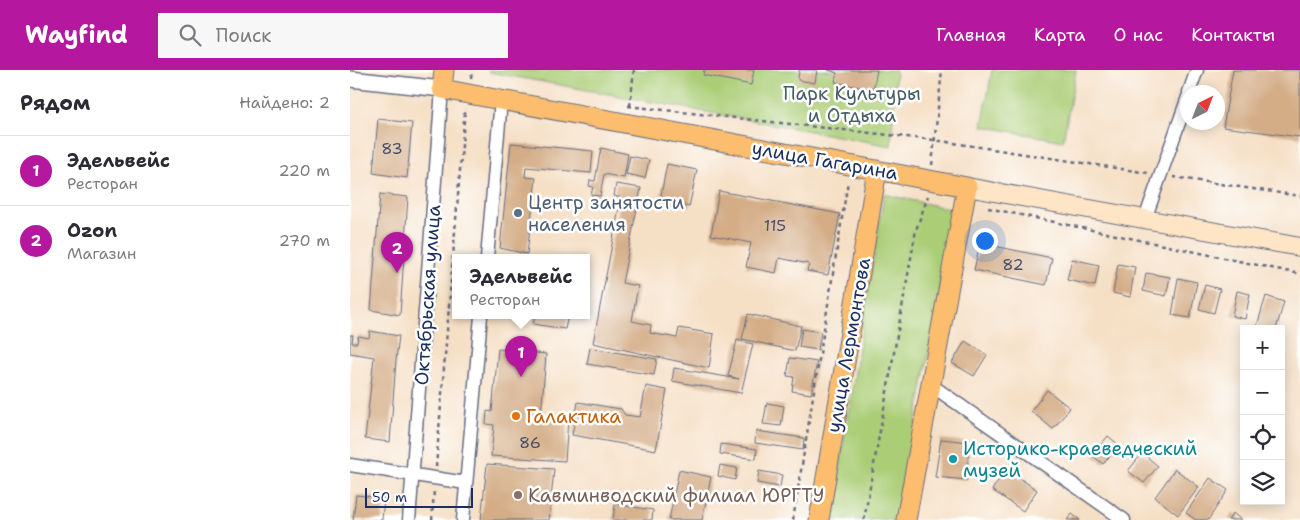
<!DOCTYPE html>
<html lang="ru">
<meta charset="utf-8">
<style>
:root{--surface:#fff;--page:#f7f7f7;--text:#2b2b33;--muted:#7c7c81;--line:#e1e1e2;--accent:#b5179e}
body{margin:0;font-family:"Shantell Sans",sans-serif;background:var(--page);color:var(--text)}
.controls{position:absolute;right:15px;bottom:15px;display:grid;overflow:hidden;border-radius:0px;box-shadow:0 2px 12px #0003}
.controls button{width:45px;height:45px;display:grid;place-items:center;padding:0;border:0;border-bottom:1px solid var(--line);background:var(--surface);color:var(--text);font:25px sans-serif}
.compass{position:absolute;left:830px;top:15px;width:45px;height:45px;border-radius:50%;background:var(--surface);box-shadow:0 2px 12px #0003;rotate:42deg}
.scale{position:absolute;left:15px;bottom:12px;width:108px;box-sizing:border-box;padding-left:5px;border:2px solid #1b2f5e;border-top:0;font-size:14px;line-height:18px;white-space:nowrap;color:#1b2f5e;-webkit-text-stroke:4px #fff;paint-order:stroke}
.you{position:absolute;left:634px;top:170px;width:18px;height:18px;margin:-12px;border:4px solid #fff;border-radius:50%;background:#1a73e8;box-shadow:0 0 0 8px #1a73e833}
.badge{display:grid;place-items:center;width:32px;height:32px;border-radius:50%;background:var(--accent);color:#fff;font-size:16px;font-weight:700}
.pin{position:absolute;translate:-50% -41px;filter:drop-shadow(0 1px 2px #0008)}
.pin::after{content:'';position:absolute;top:26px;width:18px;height:15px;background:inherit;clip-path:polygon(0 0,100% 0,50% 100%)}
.popup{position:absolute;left:102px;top:184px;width:138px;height:65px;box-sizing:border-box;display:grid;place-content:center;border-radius:0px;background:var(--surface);filter:drop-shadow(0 1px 4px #0005);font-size:16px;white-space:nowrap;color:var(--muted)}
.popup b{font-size:19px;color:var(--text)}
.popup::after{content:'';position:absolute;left:50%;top:100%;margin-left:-10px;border:10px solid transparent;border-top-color:var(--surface)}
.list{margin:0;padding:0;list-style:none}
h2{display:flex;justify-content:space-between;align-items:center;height:65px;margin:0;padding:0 20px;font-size:21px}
h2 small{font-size:16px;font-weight:400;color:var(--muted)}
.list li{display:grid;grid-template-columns:32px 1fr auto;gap:15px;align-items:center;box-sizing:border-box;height:70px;padding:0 20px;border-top:1px solid var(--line)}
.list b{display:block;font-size:19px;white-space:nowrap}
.list p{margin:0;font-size:16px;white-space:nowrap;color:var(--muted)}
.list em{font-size:16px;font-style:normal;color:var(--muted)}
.icon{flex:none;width:28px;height:28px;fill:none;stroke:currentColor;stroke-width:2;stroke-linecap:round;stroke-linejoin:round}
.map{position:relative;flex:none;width:950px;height:450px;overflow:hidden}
header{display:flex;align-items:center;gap:30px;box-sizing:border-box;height:70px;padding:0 25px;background:var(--accent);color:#fff}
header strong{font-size:24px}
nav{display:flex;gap:28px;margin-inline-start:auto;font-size:18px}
.search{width:350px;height:45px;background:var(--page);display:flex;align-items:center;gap:12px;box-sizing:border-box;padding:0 18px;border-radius:0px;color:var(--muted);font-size:19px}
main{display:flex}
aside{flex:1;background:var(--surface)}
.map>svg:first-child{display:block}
.green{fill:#abcd76;stroke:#637e6a}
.building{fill:#d4ad87}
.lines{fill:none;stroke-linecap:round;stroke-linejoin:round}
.minor-casing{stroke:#676d82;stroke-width:15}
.tertiary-casing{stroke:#676d82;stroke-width:18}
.secondary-casing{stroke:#676d82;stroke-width:20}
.primary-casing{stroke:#676d82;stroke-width:21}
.path{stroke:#676d82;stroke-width:2.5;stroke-dasharray:4 4;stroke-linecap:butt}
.minor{stroke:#fff;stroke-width:12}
.tertiary{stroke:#fff;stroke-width:15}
.secondary{stroke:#fee5c5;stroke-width:18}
.primary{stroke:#fcbd6e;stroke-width:19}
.service-dot{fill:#5c6f8a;stroke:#fff;stroke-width:2}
.food-dot{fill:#e8710a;stroke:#fff;stroke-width:2}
.culture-dot{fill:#0f9aa8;stroke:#fff;stroke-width:2}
.education-dot{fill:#8d6e63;stroke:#fff;stroke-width:2}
.labels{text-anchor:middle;stroke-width:5;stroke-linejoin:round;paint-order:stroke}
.number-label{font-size:16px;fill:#494e68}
.park-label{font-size:19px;fill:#465e65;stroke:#fff}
.street-label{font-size:19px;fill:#1b2f5e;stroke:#fff}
.service-label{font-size:19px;fill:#4e5e75;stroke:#fff;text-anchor:start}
.food-label{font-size:19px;fill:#c56008;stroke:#fff;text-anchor:start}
.culture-label{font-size:19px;fill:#0d838f;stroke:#fff;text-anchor:start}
.education-label{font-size:19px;fill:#785e54;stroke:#fff;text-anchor:start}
</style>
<header>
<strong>Wayfind</strong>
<div class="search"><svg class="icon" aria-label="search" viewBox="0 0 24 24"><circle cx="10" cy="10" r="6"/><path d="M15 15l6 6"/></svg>Поиск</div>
<nav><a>Главная</a><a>Карта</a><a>О нас</a><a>Контакты</a></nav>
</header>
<main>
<aside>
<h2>Рядом<small>Найдено: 2</small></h2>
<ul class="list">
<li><span class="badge">1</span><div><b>Эдельвейс</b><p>Ресторан</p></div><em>220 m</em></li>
<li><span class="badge">2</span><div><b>Ozon</b><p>Магазин</p></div><em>270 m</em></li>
</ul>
</aside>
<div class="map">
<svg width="950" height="450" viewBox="0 0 950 450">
<rect width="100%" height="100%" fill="#fff"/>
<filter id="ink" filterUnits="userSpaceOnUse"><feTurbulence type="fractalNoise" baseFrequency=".02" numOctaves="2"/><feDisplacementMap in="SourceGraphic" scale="10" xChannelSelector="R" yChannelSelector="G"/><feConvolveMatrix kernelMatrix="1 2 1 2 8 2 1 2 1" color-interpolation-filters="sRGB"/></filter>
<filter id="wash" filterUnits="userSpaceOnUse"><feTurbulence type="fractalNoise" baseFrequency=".0096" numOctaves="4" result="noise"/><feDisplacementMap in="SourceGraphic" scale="20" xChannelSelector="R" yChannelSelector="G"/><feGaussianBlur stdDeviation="1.12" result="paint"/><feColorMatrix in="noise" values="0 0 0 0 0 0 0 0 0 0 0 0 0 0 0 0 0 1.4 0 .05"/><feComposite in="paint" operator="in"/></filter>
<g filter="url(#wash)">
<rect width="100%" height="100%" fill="#f5dfc5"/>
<path class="green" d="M139 0H546L541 76 139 2Z
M642 0H726L713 71 632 56Z
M534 124 605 140 548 450H481Z"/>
<g id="blocks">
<path class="building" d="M354 0H404L401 15 353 5Z
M449 0H467L465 13 448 10Z
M478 0H527L523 20 485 12 487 3Z
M883 0H950V67L873 57Z
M28 49 62 53 57 108 23 103Z
M161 73 243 81 241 103 176 97 175 107 186 108 177 184 150 178Z
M251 78 278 84 274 108 254 104 250 126 241 125 243 117 239 116 240 110 245 111Z
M280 86 299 90 295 108 276 104Z
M317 94 347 100 339 137 310 130Z
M266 114 291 118 272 213 288 216 282 251 301 255 300 263 327 268 329 258 364 264 359 298 243 273 271 128 264 126Z
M369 121 490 144 478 205 457 201 459 194 429 188 426 203 396 197 401 173 361 165Z
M30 124 58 127 50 245 21 240Z
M630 173 702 188 696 215 624 200Z
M722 189 749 195 745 216 717 210Z
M768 194 785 197 780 227 763 223Z
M796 203 820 207 816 226 793 221Z
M828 208 847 212 840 248 822 245Z
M855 215 870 219 864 243 849 239Z
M887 221 900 224 895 249 882 246Z
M916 226 934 232 926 259H906Z
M398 244 451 256 445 281 392 269Z
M185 246H218L215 259 183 254Z
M452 259 471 262 468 280 449 277Z
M20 261 49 266 46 290 40 372 15 369 24 287 0 283V265H3L2 273H7L8 266 19 268Z
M387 270 403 274 391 323 322 311 324 298 389 309 378 306Z
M615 271 637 285 624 306 602 293Z
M240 278 307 289 304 305 237 294Z
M148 279 196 284 191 347 218 349 215 391 141 386 144 355 136 354 137 341 142 342Z
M440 288 467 292 461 324 442 321 444 307 437 306Z
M296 316 317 320 306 380 222 365 228 332 271 339 275 345 290 347Z
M697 320 720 338 703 359 681 341Z
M417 333 434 336 431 356 413 354Z
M406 361 454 368 453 380 405 373Z
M758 366 769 375 753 394 742 385Z
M591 369 619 372 617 410 585 407Z
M371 374 407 379 406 389 370 384Z
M792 383 808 396 794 413 778 401Z
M137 394 204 399 199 450H131Z
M370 395 387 398 385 410 368 406Z
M656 399 687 420 673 441 642 420Z
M825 399 849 417 828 445 805 427Z
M329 400 361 407 352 450H319Z
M409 401 432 405 430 417 407 413Z
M860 408 878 420 858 450H846L836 443Z
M6 425 34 428 32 450H3Z
M265 434 303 440 302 450H263Z
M883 443 891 450H878Z
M722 444 730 450H717Z"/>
</g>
</g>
<g filter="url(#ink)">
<use href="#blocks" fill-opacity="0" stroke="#676d82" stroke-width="1"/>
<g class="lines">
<defs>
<path id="minor" d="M839 22 847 0
M795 149 838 27
M137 188 151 30
M581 315 774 450
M0 395 116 413
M59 450 92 19
M113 450 131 246"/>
<path id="tertiary" d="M0 9 92 19"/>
<path id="secondary" d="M617 117 950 177"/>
<path id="primary" d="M94 0 92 19 617 117 556 450
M469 450 527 100"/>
</defs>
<use href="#minor" class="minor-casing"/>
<use href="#tertiary" class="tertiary-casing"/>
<use href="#secondary" class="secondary-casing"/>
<use href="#primary" class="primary-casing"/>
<path class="path" d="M121 8 122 0
M278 36 584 70 798 103
M280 36 284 0
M582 95 592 0
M823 107 950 126
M638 138 950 204
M86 397 115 38
M82 450 84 420
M443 450 498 111
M514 450 566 160 578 126"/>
<use href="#minor" class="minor"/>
<use href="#tertiary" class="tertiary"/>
<use href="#secondary" class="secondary"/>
<use href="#primary" class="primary"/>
</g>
</g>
<circle class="service-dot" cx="168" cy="143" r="5"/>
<circle class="food-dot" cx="166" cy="346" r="5"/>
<circle class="culture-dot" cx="603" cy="389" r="5"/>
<circle class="education-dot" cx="168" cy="425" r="5"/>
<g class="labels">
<g class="number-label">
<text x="42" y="84">83</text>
<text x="425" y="161">115</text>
<text x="663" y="200">82</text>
<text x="180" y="378">86</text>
</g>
<g class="park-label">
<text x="502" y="30">Парк Культуры<tspan x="502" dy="22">и Отдыха</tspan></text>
</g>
<g class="street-label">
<text transform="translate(475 90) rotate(10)" y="7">улица Гагарина</text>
<text transform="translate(77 225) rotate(-86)" y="7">Октябрьская улица</text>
<text transform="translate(498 275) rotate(-80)" y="7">улица Лермонтова</text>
</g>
<g class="service-label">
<text x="178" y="139">Центр занятости<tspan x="178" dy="22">населения</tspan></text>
</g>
<g class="food-label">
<text x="176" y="353">Галактика</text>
</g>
<g class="culture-label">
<text x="613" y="385">Историко-краеведческий<tspan x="613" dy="22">музей</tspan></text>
</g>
<g class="education-label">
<text x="178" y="432">Кавминводский филиал ЮРГТУ</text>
</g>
</g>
</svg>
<div class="controls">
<button>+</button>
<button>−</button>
<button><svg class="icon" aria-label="locate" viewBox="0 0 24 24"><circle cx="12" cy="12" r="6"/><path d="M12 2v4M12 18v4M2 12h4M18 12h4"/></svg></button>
<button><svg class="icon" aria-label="layers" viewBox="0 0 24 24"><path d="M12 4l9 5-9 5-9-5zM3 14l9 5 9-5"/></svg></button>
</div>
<svg class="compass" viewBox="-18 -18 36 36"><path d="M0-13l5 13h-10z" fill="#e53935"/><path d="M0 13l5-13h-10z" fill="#7c7c81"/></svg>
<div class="scale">50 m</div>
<div class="you"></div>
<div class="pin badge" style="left:171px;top:307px">1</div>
<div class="popup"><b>Эдельвейс</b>Ресторан</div>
<div class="pin badge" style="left:47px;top:203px">2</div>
</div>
</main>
